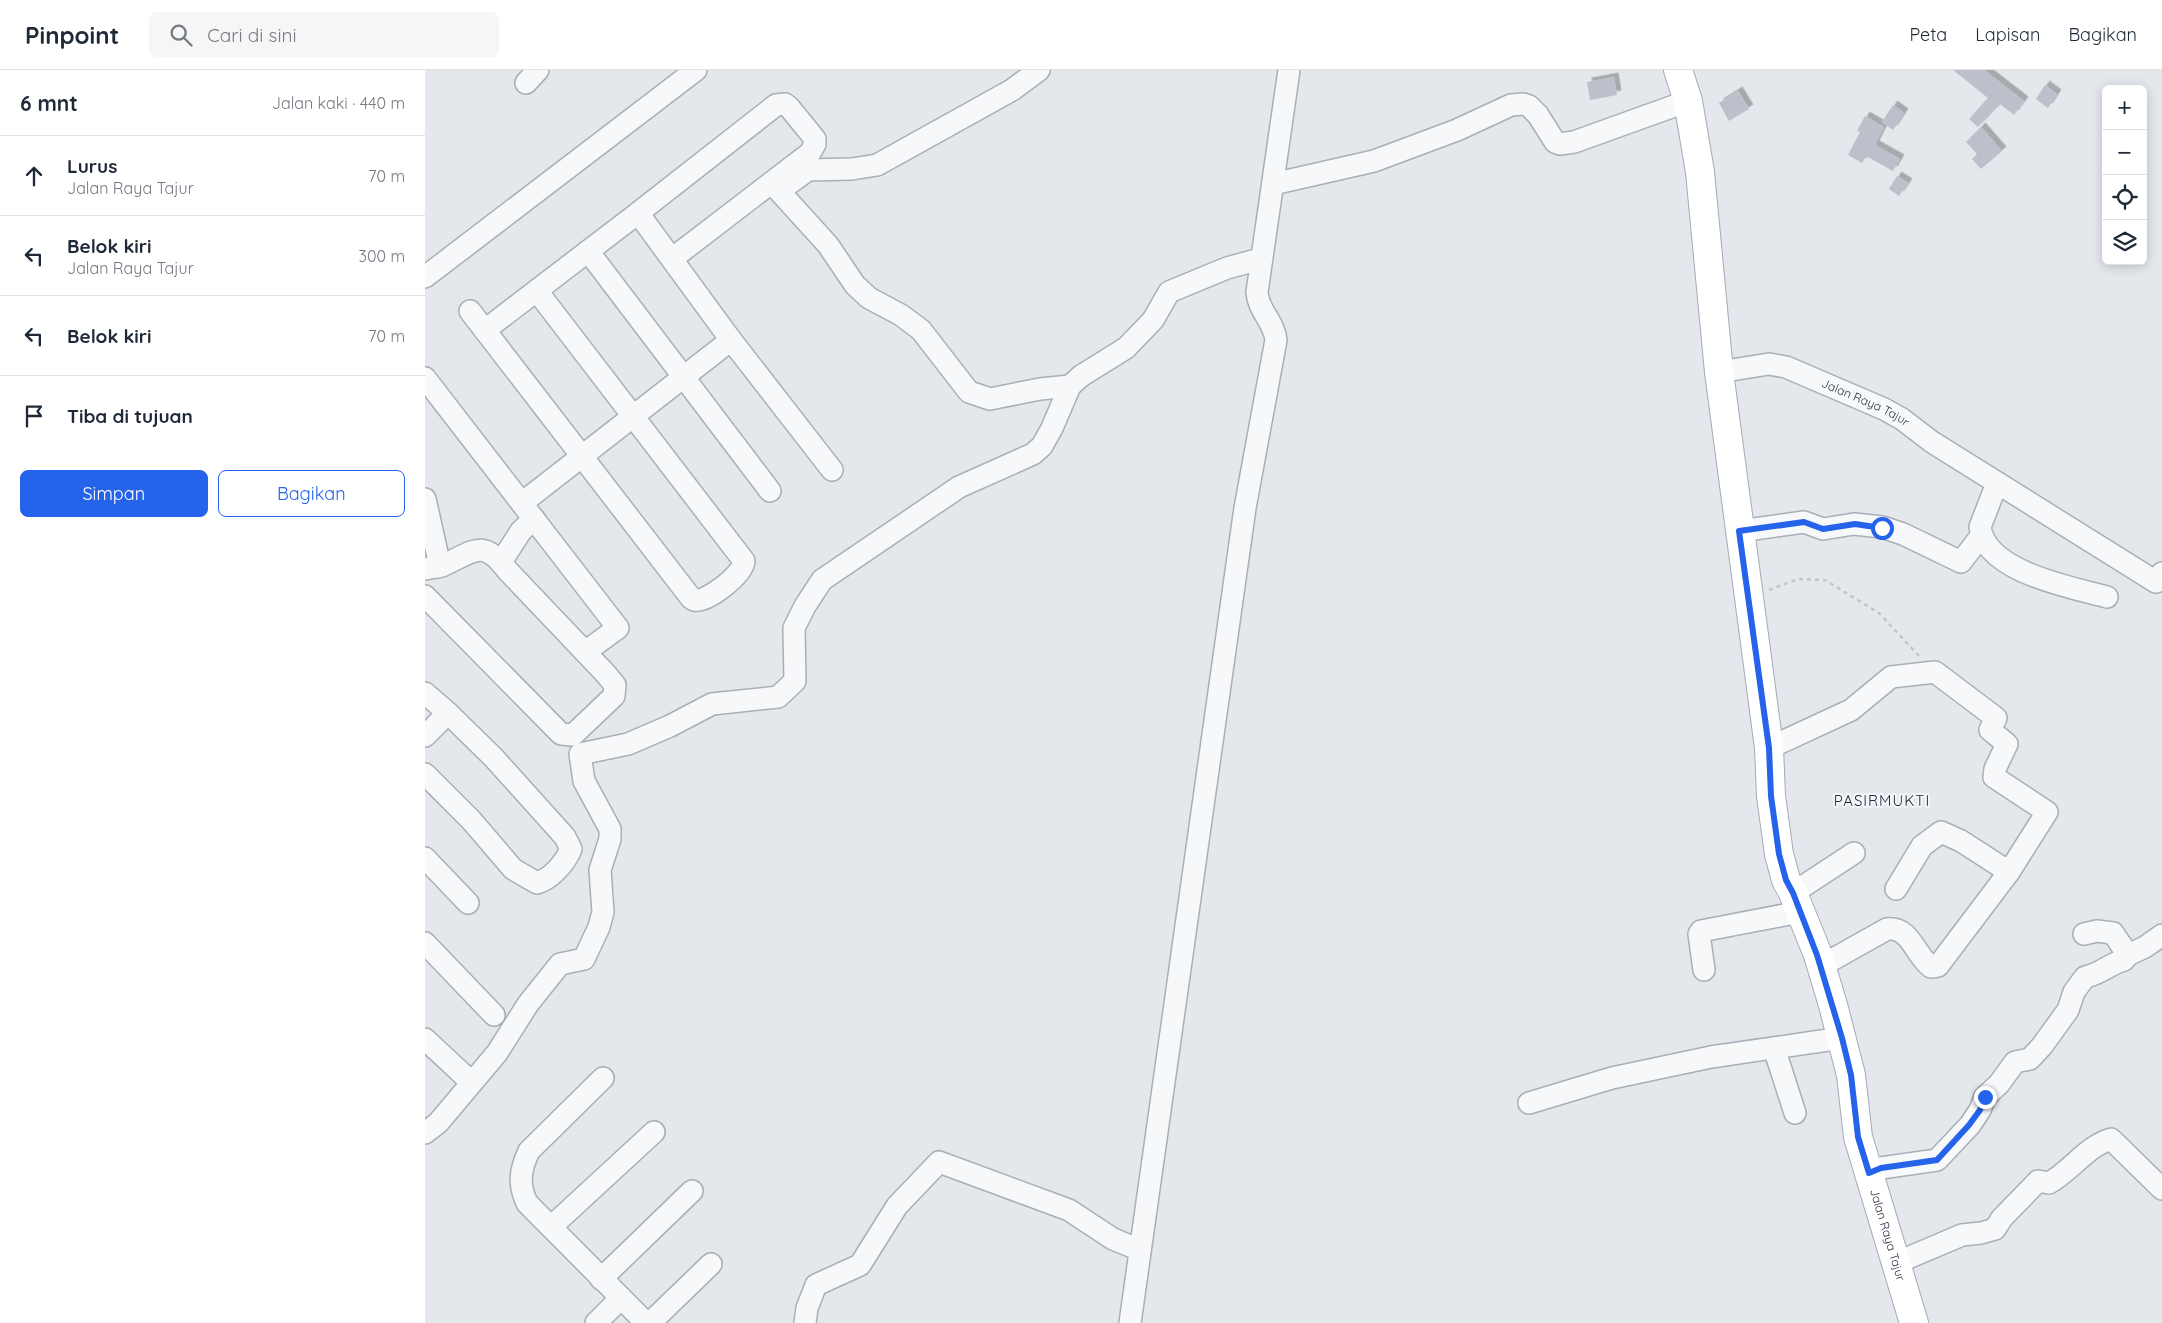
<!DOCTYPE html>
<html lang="id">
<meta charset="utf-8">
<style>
:root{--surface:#fff;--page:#f6f6f7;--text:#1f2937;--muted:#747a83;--line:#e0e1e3;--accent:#2563eb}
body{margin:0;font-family:Quicksand,sans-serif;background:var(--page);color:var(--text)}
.controls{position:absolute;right:15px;top:15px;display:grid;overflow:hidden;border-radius:8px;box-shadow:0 2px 12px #0003}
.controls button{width:45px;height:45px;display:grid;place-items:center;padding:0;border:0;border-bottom:1px solid var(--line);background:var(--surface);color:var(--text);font:25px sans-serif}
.stop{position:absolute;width:15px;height:15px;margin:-11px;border:4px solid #2563eb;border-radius:50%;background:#fff}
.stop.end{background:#2563eb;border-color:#fff;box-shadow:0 1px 5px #0008}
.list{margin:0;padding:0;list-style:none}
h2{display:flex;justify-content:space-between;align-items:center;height:65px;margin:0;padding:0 20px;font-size:21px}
h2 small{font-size:16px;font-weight:400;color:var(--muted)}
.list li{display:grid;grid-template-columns:32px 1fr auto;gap:15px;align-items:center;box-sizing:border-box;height:80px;padding:0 20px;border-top:1px solid var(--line)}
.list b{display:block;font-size:19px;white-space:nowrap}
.list p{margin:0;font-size:16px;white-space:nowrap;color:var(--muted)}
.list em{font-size:16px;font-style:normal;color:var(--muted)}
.actions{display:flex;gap:10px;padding:15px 20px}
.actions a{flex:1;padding:11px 0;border:1px solid var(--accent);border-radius:8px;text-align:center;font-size:18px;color:var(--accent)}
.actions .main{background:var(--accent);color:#fff}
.icon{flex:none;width:28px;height:28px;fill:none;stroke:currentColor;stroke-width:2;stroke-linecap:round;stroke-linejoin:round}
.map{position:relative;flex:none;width:1737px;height:1253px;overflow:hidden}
header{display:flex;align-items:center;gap:30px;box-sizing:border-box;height:70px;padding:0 25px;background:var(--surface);border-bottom:1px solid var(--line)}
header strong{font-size:24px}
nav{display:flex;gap:28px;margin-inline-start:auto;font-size:18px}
.search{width:350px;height:45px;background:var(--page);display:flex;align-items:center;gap:12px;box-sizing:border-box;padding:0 18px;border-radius:8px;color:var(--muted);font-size:19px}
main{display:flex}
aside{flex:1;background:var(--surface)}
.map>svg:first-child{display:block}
.building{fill:#bbc0ca;filter:url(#shadow)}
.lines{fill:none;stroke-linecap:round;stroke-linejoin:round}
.minor-casing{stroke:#a9aeb7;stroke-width:24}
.major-casing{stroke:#a3abb8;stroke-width:30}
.path{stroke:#c2c5cb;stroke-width:2.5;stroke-dasharray:4 4;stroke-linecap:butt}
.minor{stroke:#f7f8fa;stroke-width:21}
.major{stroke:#fff;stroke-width:28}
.route{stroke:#2563eb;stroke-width:6}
.labels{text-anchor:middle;stroke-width:4;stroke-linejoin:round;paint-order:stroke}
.street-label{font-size:12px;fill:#2b3445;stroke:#f4f6f9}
.quarter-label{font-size:15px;letter-spacing:1px;fill:#1d2536;stroke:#f4f6f9}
</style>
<header>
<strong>Pinpoint</strong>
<div class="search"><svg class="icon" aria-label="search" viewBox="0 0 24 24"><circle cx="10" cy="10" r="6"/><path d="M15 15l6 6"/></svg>Cari di sini</div>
<nav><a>Peta</a><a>Lapisan</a><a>Bagikan</a></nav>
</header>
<main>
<aside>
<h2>6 mnt<small>Jalan kaki · 440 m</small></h2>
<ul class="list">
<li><svg class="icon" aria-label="ahead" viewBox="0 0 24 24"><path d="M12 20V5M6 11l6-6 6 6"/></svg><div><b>Lurus</b><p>Jalan Raya Tajur</p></div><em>70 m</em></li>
<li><svg class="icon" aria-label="left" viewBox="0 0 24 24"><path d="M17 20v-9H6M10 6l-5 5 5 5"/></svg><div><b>Belok kiri</b><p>Jalan Raya Tajur</p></div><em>300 m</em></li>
<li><svg class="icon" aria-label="left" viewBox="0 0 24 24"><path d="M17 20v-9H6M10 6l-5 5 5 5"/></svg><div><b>Belok kiri</b></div><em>70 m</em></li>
<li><svg class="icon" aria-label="arrive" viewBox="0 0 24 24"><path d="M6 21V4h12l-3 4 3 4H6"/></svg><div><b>Tiba di tujuan</b></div></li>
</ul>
<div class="actions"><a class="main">Simpan</a><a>Bagikan</a></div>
</aside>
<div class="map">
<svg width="1737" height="1253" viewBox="0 0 1737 1253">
<defs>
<filter id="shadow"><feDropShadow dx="4.5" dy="-4.5" stdDeviation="0" flood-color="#0004"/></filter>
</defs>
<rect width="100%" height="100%" fill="#e4e7ec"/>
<path class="building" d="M1528 0H1559L1599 31 1589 45 1575 34 1553 57 1544 49 1563 28Z
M1189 7 1192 25 1165 30 1162 12Z
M1620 15 1632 24 1623 38 1611 29Z
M1313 21 1324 39 1304 51 1294 33Z
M1468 35 1479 43 1468 60 1457 52Z
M1440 46 1459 57 1450 75 1475 89 1468 101 1441 86 1437 93 1423 85 1435 62 1432 61Z
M1556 57 1577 81 1556 99 1547 89 1552 84 1541 72Z
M1472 106 1483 113 1474 126 1464 119Z"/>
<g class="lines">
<defs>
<g id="minor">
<path d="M614 0 587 20 452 95 427 99 383 100 354 121 403 175 430 215 444 228 476 245 496 260 544 322 565 329 615 319 645 316"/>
<path d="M101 13 113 0"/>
<path d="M848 114 949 91 1032 60 1086 35 1098 34 1104 36 1113 45 1130 72 1135 74 1149 72 1263 31"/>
<path d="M213 143 351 35 360 34 364 37 390 69V74L385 83 248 188"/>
<path d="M163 181 345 421"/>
<path d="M0 207 271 0"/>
<path d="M45 241 266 528 269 530C281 533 318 505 319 491L112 221"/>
<path d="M60 260 213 143 306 270 407 400"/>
<path id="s1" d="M1294 302 1344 294 1361 297 1459 339 1477 349 1507 372 1731 512 1737 503"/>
<path d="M0 308 193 558 160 582"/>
<path d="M1572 413 1555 457C1561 502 1645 517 1682 527"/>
<path d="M0 429 15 496"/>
<path d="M97 433 306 270"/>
<path d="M1315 461 1379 452 1398 459 1429 454 1457 457 1478 464 1536 492 1556 466"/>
<path d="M76 492 96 461 109 449"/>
<path d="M0 499C6 497 13 498 19 495 49 481 58 468 82 500L180 603 190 615 189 626 148 665 136 664 0 526"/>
<path d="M0 623 23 643 0 666"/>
<path d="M1344 678 1426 640 1466 607 1510 602 1571 648 1565 660 1582 674 1570 699 1569 707 1622 742 1584 802 1513 896 1506 897C1490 885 1485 856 1462 859L1396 896"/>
<path d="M0 704 46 750 88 799 112 813C126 809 140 793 146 779L140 767 68 687 23 643"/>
<path d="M0 788 43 833"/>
<path d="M1471 819 1497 776 1516 762 1536 771 1584 802"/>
<path d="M1368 823 1429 783"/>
<path d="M0 873 69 945"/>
<path d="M1703 885 1720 877 1737 865"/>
<path d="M1279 900 1274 864 1276 861 1375 842"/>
<path d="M0 969 46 1012"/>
<path d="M1349 978 1370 1043"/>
<path d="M178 1008 104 1081C95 1100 93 1114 102 1133L221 1253"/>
<path d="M1104 1033 1187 1008 1286 987 1417 968"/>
<path d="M0 1063 13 1053 72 983 103 934 135 894 159 889 174 857 178 842 175 800 185 769V759L159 711 155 684 203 674 245 656 287 634 353 627 370 611 369 558 380 536 397 510 534 417 608 384 617 376 627 358 645 316 656 306 701 278 728 250 744 222 802 198 835 189"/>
<path d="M1444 1103 1456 1098 1512 1090 1545 1055 1555 1040 1560 1027 1574 1014 1590 992 1605 989 1617 976 1643 940 1649 922 1660 907C1676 904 1684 894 1699 890L1703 885 1688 863 1672 861 1659 864"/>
<path d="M126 1157 229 1062"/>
<path d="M1471 1193 1537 1165 1556 1163 1570 1159 1577 1148 1613 1111 1624 1113C1646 1101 1662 1076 1686 1069L1737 1119"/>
<path d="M176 1209 267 1121"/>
<path d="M171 1253 196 1228"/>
<path d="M225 1253 286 1194"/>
<path d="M380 1253 382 1238 391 1215 435 1195 472 1136 514 1092 644 1140 688 1169 715 1180"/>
<path d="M705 1253 820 438 851 270C849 251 833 241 832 222L864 0"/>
</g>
<g id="major">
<path id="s2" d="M1253 0 1263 31 1275 102 1294 302 1344 678 1346 726 1354 784 1361 810 1368 823 1393 885 1408 935 1426 1005 1433 1067 1489 1253"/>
</g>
</defs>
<use href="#minor" class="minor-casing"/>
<use href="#major" class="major-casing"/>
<path class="path" d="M1344 520 1373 509 1400 510 1454 543 1495 587"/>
<use href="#minor" class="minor"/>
<use href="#major" class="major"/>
</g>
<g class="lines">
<path class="route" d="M1457 458 1430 454 1398 459 1379 452 1314 461 1344 678 1346 726 1354 784 1361 810 1368 823 1392 885 1417 968 1426 1005 1433 1067 1444 1103 1456 1098 1512 1090 1544 1055 1555 1040 1560 1027"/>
</g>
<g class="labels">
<g class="street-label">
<text dy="4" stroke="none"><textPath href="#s1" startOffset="155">Jalan Raya Tajur</textPath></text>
<text dy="4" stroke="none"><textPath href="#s2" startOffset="1189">Jalan Raya Tajur</textPath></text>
</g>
<g class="quarter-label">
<text x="1457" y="736">PASIRMUKTI</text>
</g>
</g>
</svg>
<div class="controls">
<button>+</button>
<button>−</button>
<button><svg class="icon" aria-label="locate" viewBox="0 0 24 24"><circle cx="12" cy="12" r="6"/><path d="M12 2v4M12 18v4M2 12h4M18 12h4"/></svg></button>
<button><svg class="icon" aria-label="layers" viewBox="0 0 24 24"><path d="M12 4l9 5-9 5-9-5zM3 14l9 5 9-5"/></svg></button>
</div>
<div class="stop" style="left:1457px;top:458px"></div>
<div class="stop end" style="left:1560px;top:1027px"></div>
</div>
</main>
